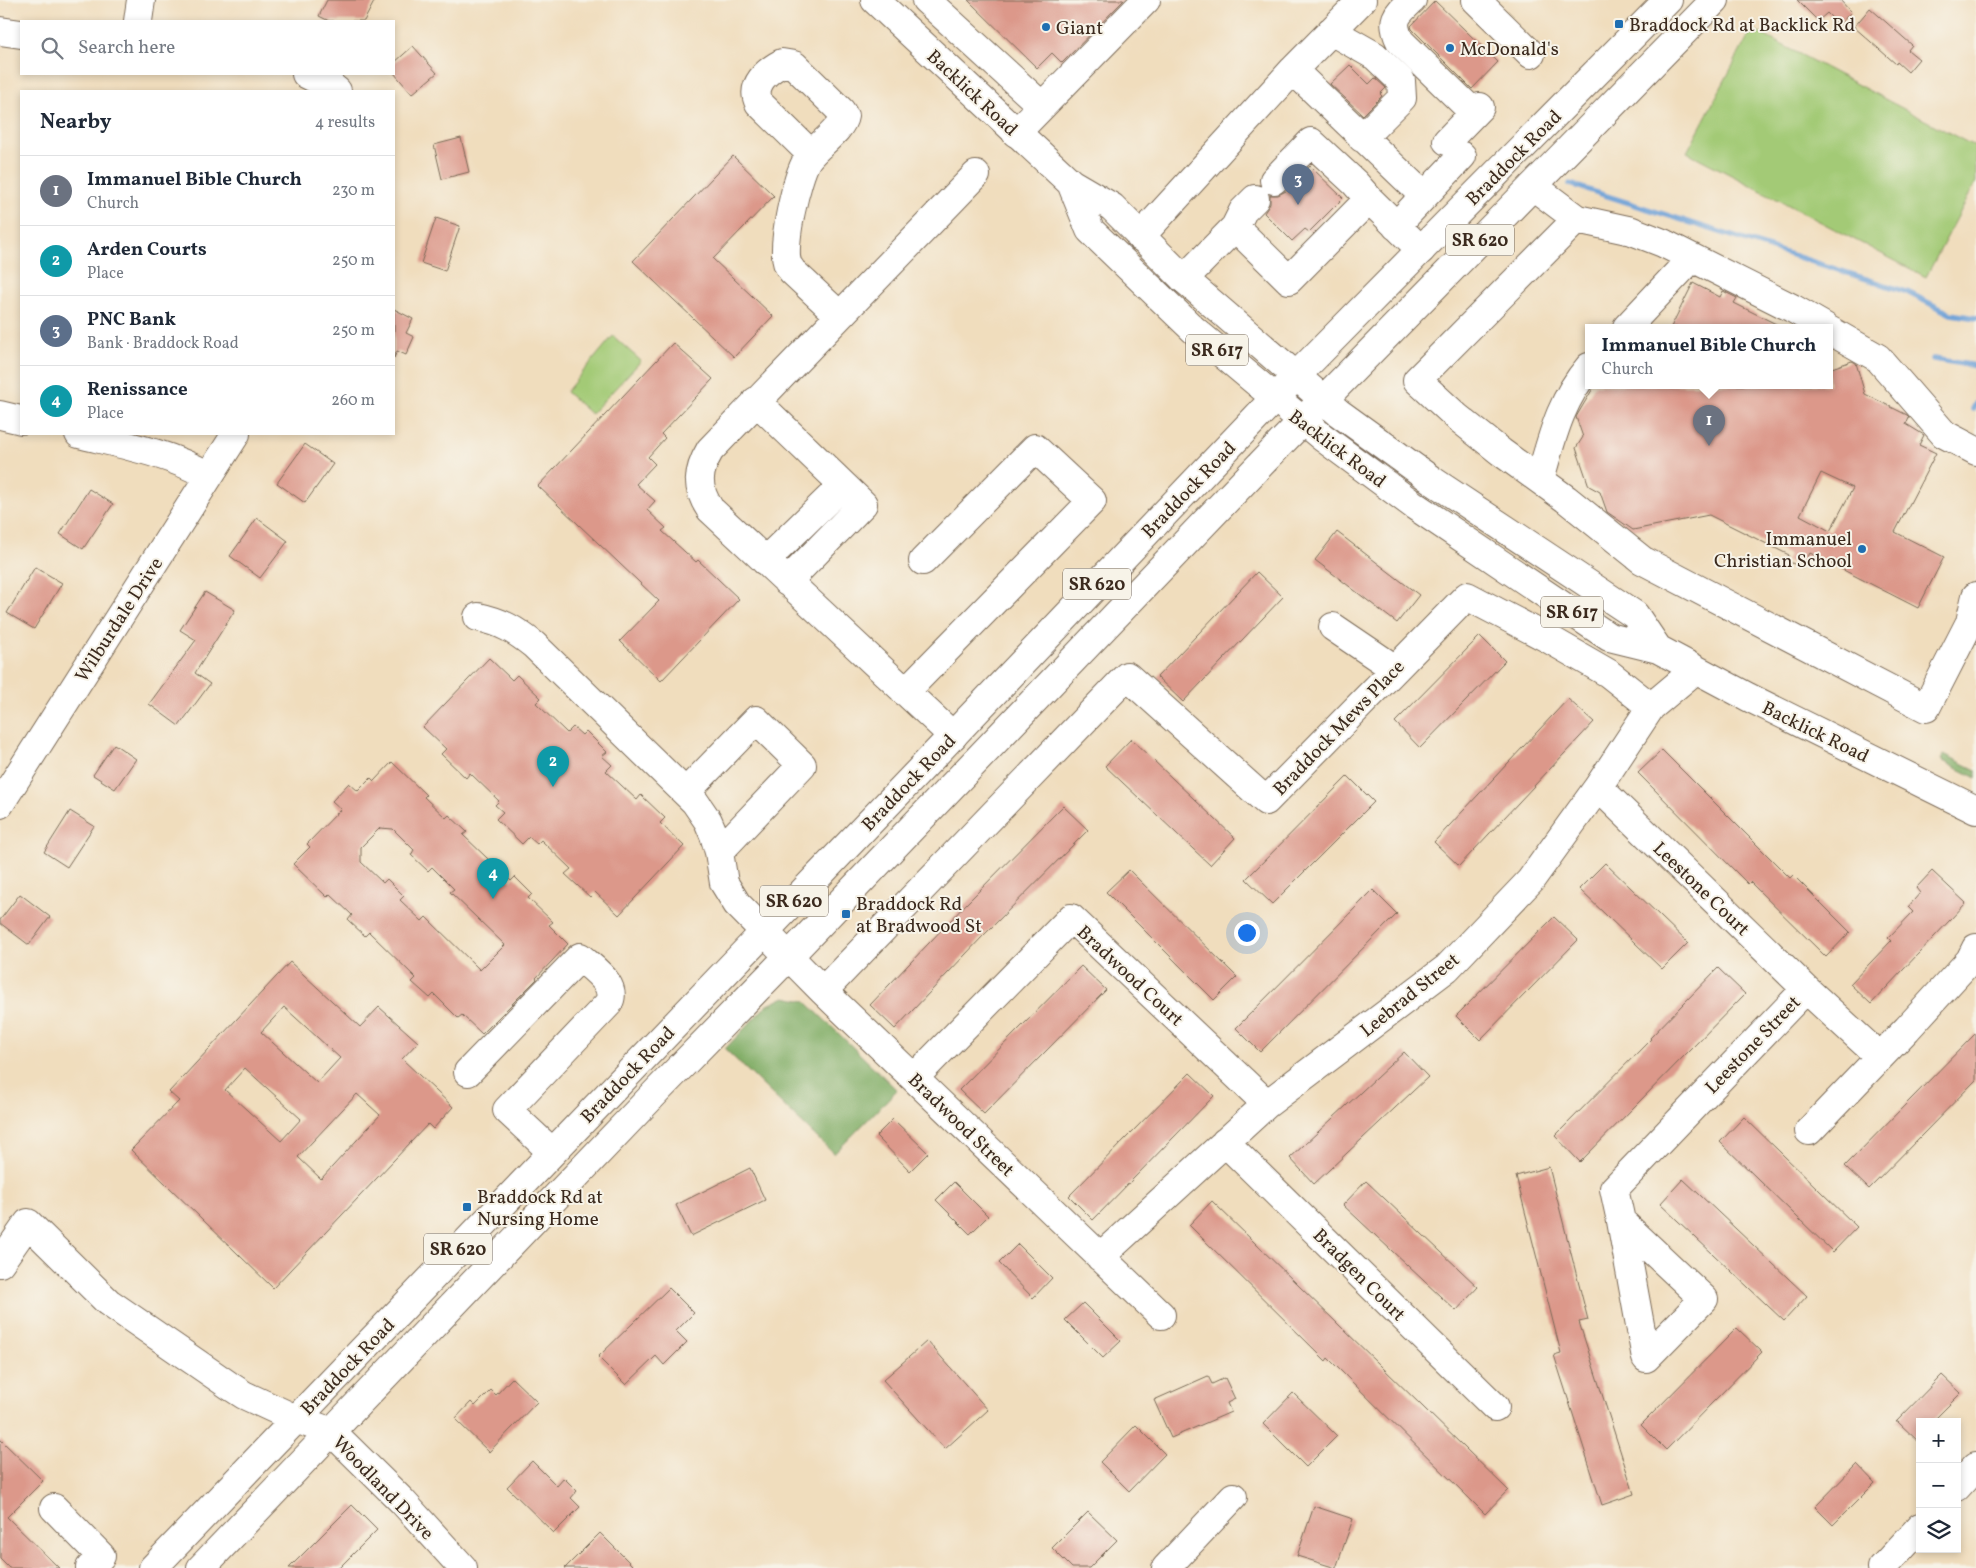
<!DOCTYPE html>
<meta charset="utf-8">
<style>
:root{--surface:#fff;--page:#f6f6f7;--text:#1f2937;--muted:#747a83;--line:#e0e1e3;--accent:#1f6fb2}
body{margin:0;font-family:Vollkorn,serif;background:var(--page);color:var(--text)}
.controls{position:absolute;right:15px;bottom:15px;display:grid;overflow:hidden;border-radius:0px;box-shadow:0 2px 8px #0003}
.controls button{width:45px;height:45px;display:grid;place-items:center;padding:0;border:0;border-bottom:1px solid var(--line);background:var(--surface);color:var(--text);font:25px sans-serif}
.you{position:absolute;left:1246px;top:932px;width:18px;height:18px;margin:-12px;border:4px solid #fff;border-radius:50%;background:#1a73e8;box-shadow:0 0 0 8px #1a73e833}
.badge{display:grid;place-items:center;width:32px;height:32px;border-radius:50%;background:var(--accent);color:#fff;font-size:16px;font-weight:700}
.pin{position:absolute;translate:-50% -41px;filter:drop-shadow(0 1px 2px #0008)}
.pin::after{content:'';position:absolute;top:26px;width:18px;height:15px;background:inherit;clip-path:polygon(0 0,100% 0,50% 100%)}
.popup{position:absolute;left:1585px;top:324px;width:248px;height:65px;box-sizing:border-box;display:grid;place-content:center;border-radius:0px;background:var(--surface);filter:drop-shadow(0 1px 4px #0005);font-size:16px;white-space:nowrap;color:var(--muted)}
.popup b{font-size:19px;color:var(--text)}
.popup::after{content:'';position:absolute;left:50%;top:100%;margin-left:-10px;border:10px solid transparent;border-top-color:var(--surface)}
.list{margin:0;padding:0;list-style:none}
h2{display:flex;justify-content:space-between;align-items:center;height:65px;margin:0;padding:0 20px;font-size:21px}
h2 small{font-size:16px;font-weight:400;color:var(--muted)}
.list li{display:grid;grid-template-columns:32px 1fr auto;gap:15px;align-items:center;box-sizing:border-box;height:70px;padding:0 20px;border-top:1px solid var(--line)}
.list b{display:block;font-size:19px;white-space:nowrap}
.list p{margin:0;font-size:16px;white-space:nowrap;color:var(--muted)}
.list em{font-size:16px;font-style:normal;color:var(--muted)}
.icon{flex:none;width:28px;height:28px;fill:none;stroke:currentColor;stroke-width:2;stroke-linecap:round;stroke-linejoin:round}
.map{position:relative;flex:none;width:1976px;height:1568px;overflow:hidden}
.search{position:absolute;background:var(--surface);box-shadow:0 2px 8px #0003;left:20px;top:20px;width:375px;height:55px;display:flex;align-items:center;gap:12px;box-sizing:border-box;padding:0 18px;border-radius:0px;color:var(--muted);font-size:19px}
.panel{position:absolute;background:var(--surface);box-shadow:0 2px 8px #0003;left:20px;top:90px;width:375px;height:345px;border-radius:0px}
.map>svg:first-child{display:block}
.green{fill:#a3ca76;stroke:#6f7a4a}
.forest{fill:#82ae67;stroke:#5e6c42}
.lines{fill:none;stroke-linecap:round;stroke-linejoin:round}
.stream{stroke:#699ed6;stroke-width:5.5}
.building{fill:#dc988a;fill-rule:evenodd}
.minor-casing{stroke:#7a6956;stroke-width:30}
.major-casing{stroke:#7a6956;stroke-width:30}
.minor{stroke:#fff;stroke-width:28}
.major{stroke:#fff;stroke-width:28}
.poi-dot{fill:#1f6fb2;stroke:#f7f3e8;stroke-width:2}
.labels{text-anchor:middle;stroke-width:4;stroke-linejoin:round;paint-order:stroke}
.shield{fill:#f7f3e8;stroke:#73665b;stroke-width:1}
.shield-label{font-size:18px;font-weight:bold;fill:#3b2a1e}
.poi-label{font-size:19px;fill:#3b2a1e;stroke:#f7f3e8;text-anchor:start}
.street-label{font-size:19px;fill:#3b2a1e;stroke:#f7f3e8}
</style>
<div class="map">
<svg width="1976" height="1568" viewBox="0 0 1976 1568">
<rect width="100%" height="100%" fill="#f7f3e8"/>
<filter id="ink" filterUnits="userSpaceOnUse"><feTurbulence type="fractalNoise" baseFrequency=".02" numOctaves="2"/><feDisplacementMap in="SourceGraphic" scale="10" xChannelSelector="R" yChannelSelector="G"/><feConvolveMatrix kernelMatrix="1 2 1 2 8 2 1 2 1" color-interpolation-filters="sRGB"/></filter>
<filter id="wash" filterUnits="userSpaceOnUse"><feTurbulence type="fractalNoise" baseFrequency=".0096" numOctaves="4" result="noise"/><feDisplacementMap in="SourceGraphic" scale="20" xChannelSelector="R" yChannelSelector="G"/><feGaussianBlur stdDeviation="1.12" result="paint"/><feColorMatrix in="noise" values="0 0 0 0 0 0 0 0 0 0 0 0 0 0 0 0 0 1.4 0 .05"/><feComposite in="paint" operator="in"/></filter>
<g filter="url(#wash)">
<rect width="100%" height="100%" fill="#f0ddbd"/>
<path class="green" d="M1752 29 1976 147V182L1926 277 1687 152Z
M613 336 641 361 591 414 566 392Z"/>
<path class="forest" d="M1944 754 1976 770V778L1941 760Z
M785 997 805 1001 897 1090 834 1154 725 1049 766 1006Z"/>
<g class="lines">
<path class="stream" d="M1570 184 1907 292 1951 314 1976 318
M1933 359 1976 366
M1973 409 1976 403"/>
</g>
<g id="blocks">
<path class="building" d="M327 0H375L364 21H329L319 16Z
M968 0H1124L1062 63 1052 53 1037 68Z
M1797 0H1840L1851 12 1839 25 1827 13 1818 21Z
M1435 1 1498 62 1472 89 1412 29 1411 26Z
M1870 8 1912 45 1908 50 1919 59 1908 72 1897 62 1896 64 1854 27Z
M413 46 437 73 412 94 394 73V63Z
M1350 65 1369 84 1375 78 1386 88 1380 94 1382 96 1363 115 1330 84Z
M461 138 469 172 442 179 434 145Z
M733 156 774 196 713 259 773 316 734 357 633 261Z
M1310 166 1343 198 1309 232 1305 229 1292 241 1264 213 1270 204V195H1278L1286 191Z
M436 218 460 226 445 271 421 263Z
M1693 283 1720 297 1723 291 1737 298 1734 303 1782 327H1671Z
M394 309 413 319 406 333 414 337 406 355 397 351 394 358Z
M673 343 713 379 661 434 665 438 648 457 655 464 636 484 655 501 647 510 666 528 662 531 696 562 698 560 739 599 661 681 620 641 659 601 538 486Z
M1852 361 1856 363 1865 394 1907 415 1909 417 1906 424 1924 435 1919 445 1936 453 1895 532 1944 557 1918 608 1810 553 1802 568 1786 560 1789 555 1709 515 1633 530 1607 512 1600 492 1589 486 1576 448 1583 437 1576 417 1595 385H1829V369ZM1821 473 1853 488 1830 531 1800 515Z
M305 444 333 464 305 503 277 483Z
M89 489 113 504 83 549 60 534Z
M257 518 288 541 260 578 230 556Z
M1337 532 1419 595 1397 623 1315 560Z
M35 567 62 583 34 629 7 613Z
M1257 572 1283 597 1183 702 1157 677Z
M205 592 235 610 195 673 210 684 179 726 149 704 196 640 180 630Z
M1480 636 1505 661 1420 748 1395 722Z
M489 658 512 680 517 675 541 698 536 703 567 733 573 727 582 735 586 731 607 752 602 756 612 765 606 771 637 800 641 795 665 818 660 823 684 846 619 915 595 892 590 897 565 874 571 869 541 840 537 844 529 837 522 844 496 819 503 812 495 805 499 801 470 773 466 778 441 754 446 749 423 727Z
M1568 699 1594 722 1459 866 1434 842Z
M1131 739 1235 838 1210 865 1105 766Z
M114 744 136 759 115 789 93 775Z
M1662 750 1790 878 1793 875 1850 932 1826 957 1750 882 1748 884 1638 773Z
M392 762 426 795 424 797 446 818 449 815 467 832 463 835 511 881 515 877 532 894 528 898 553 922 549 925 568 944 536 978 537 979 482 1034 462 1015 458 1018 434 994 430 998 412 982 416 978 369 932 365 936 348 920 352 915 330 894 327 897 293 864 310 847 307 844 341 809 332 801 349 783 358 791 371 778 374 781ZM380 828 393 829 414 850 411 855 428 871 432 867 454 889 450 892 505 945 480 970 426 917 422 921 400 900 404 896 387 879 383 883 361 862V847Z
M1348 776 1374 802 1272 904 1246 879Z
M1063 806 1088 830 983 936 895 1029 870 1005 968 902Z
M70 811 94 826 67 867 44 852Z
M1605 863 1688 943 1662 969 1579 889Z
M1129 870 1237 977 1214 1000 1106 892Z
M1932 871 1966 903 1871 1004 1850 984 1891 941 1888 938 1913 912 1908 907 1920 893 1916 888Z
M1373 890 1397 914 1260 1052 1236 1028Z
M20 894 50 917 29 945 0 923V920Z
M1554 917 1578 940 1480 1040 1456 1016Z
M290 962 360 1027 379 1007 418 1042 402 1059 453 1107 433 1129 428 1124 273 1288 131 1150 179 1101 169 1092ZM284 1007 340 1058 317 1083 261 1032ZM245 1068 301 1119 281 1141 225 1090ZM357 1094 380 1115 321 1179 298 1157Z
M1081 966 1106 990 984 1114 959 1090Z
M1718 968 1745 994 1580 1162 1555 1136 1651 1039 1650 1038Z
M1976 1033V1080L1869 1189 1845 1166Z
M1404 1052 1428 1077 1314 1184 1290 1158Z
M1190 1073 1214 1096 1093 1220 1069 1196Z
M1744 1117 1857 1227 1833 1252 1720 1142Z
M893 1119 928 1153 910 1171 876 1136Z
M1549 1167 1588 1320 1579 1322 1634 1494 1602 1505 1554 1355 1561 1353 1516 1176Z
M750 1168 765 1200 691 1236 676 1205Z
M1683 1179 1807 1296 1784 1321 1660 1204Z
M1366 1181 1478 1287 1456 1311 1343 1205Z
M954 1182 988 1216 970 1234 936 1200Z
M1212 1201 1508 1490 1485 1514 1328 1358 1326 1361 1189 1225Z
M1018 1244 1052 1278 1033 1298 999 1263Z
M669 1288 694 1313 676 1331 687 1342 664 1365 656 1356 626 1385 598 1357Z
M1083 1303 1121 1341 1103 1358 1065 1320Z
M1737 1328 1762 1352 1666 1450 1641 1425Z
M927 1341 988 1410 945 1449 883 1380Z
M1942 1375 1961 1393 1932 1422H1920V1443L1898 1422H1896Z
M1208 1376 1212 1384 1225 1378 1235 1399 1227 1403 1231 1412 1171 1438 1154 1400Z
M512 1378 537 1402 489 1452 455 1419 471 1402 475 1406 491 1390 496 1395Z
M1293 1393 1337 1436 1306 1467 1263 1424Z
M1136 1425 1165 1454 1129 1491 1100 1462Z
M0 1439 43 1481 7 1517 59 1568H9L0 1559Z
M532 1461 557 1486 564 1478 577 1491 571 1498 580 1507 554 1533 507 1487Z
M1857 1464 1875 1483 1833 1525 1815 1507Z
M352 1505 377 1530 339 1568H289Z
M1314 1506 1353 1519 1336 1568 1297 1556Z
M1088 1512 1117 1540 1089 1568H1072L1052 1548Z
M600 1533 635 1568H565Z"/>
</g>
</g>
<g filter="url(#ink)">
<use href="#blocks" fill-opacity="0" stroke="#7a6956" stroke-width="1"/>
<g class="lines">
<defs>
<path id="minor" d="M926 0 1042 106
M1412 0C1396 15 1390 20 1400 41L1474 113
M1476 0 1531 54
M138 21 141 0
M0 31 21 34
M1331 31 1375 56 1401 81 1402 98 1362 138
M1293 70 1424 196
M306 74 332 87 337 91
M1016 133 1146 0
M1447 141 1480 107
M811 154 759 103C750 85 767 71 782 63L794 65 841 111 844 116C842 130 815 147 807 160 797 176 780 248 788 265 789 267 791 269 792 271L839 315
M1274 180 1311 142 1355 183 1369 199
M1533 186 1577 219 1632 231 1663 243 1792 308 1825 327
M1577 219 1417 380 1457 417 1501 452 1566 499 1642 560 1926 708 1970 622 1976 596
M1396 226 1462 156
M1235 227 1243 211 1255 199
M1140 237 1293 70 1362 0
M1184 279 1235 227 1289 280 1369 199 1421 250
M1627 327 1692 258
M1829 330 1878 358 1944 434 1976 451
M756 401 863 504 787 582
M0 415 21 420
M79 434C124 445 169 453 209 476
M1540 479C1552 438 1560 401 1589 367
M765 561 843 485
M478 617C502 622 515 630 534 645L695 802 708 821 714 835 719 852 724 883 737 904 823 991 1161 1315
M1333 627 1395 669
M905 692 1092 501 1035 448 923 561
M953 736 710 509C696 488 697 472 710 450L976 175
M1598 787 1806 989
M686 792 756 720 802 765 719 852
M0 804 236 434
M823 991 1127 676 1266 801 1467 596 1549 639 1608 673 1651 707
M468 1072 580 957C593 969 619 985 608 1004L507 1110 552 1152
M914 1078 1071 918 1267 1104
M1809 1131 1907 1029 1970 960 1976 948
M1225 1142 1495 1407
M1621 1221 1704 1299 1646 1358 1621 1221 1614 1189 1806 989 1880 1057
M1100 1257 1267 1104 1447 968 1530 881 1598 787 1651 707 1695 670
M0 1263 28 1223 108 1302 230 1386 244 1395 296 1419 332 1432 402 1501 463 1568
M1957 1487 1976 1466
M54 1508 101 1556 90 1568
M1166 1568 1233 1497
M1882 1568 1920 1527"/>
<path id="major" d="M875 0 1071 183 1112 207 1184 279 1339 413 1433 481 1635 615 1658 649
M1071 183 1090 230 1194 330 1322 437 1415 506 1609 637 1658 649 1748 697 1976 810
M153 1568 920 770 1295 377 1668 0
M201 1568 660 1088 789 956 1283 441 1715 0"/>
</defs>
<use href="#minor" class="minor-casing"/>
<use href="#major" class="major-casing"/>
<use href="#minor" class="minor"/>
<use href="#major" class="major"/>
</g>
</g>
<g class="poi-dot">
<rect x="1614" y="19" width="10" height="10" rx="2.5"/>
<circle cx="1046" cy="27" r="5"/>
<circle cx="1450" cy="48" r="5"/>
<circle cx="1862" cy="549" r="5"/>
<rect x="841" y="909" width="10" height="10" rx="2.5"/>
<rect x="462" y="1202" width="10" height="10" rx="2.5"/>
</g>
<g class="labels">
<g class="shield">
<rect x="1446" y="224.5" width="68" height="31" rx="4"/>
<rect x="1186" y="334.5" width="62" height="31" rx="4"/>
<rect x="1063" y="568.5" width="68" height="31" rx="4"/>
<rect x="1541" y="596.5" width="62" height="31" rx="4"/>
<rect x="760" y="885.5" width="68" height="31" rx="4"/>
<rect x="424" y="1233.5" width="68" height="31" rx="4"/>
</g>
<g class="shield-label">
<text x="1480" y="246">SR 620</text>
<text x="1217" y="356">SR 617</text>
<text x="1097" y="590">SR 620</text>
<text x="1572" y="618">SR 617</text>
<text x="794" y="907">SR 620</text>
<text x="458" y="1255">SR 620</text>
</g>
<g class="poi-label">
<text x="1629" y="31">Braddock Rd at Backlick Rd</text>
<text x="1056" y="34">Giant</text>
<text x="1460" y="55">McDonald's</text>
<text x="1852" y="545" text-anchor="end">Immanuel<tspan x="1852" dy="22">Christian School</tspan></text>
<text x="856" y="910">Braddock Rd<tspan x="856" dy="22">at Bradwood St</tspan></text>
<text x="477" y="1203">Braddock Rd at<tspan x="477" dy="22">Nursing Home</tspan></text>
</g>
<g class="street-label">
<text transform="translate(973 92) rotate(43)" y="7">Backlick Road</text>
<text transform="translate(1513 157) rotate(-45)" y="7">Braddock Road</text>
<text transform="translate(1338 448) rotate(37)" y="7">Backlick Road</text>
<text transform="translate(1188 489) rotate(-46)" y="7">Braddock Road</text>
<text transform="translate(118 619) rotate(-57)" y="7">Wilburdale Drive</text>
<text transform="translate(1338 727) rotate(-46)" y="7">Braddock Mews Place</text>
<text transform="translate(1816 731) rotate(26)" y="7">Backlick Road</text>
<text transform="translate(908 782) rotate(-46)" y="7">Braddock Road</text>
<text transform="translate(1702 888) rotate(44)" y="7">Leestone Court</text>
<text transform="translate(1131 975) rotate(43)" y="7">Bradwood Court</text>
<text transform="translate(1409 994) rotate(-39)" y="7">Leebrad Street</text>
<text transform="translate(1752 1044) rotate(-46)" y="7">Leestone Street</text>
<text transform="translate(627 1074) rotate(-46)" y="7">Braddock Road</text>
<text transform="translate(962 1124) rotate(44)" y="7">Bradwood Street</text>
<text transform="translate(1360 1274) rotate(45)" y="7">Bradgen Court</text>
<text transform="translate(347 1366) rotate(-46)" y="7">Braddock Road</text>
<text transform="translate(384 1487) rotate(46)" y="7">Woodland Drive</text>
</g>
</g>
</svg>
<div class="controls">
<button>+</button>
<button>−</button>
<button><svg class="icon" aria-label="layers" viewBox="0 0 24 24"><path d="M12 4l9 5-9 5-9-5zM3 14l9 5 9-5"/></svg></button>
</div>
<div class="you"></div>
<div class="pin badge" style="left:1709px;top:446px;background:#6b7280">1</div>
<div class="popup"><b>Immanuel Bible Church</b>Church</div>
<div class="pin badge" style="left:553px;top:787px;background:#0f9aa8">2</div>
<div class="pin badge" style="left:1298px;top:205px;background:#5c6f8a">3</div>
<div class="pin badge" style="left:493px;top:899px;background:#0f9aa8">4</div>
<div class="search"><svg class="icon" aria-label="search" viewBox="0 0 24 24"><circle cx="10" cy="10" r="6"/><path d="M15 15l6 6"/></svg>Search here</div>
<section class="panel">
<h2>Nearby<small>4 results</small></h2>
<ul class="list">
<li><span class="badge" style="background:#6b7280">1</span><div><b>Immanuel Bible Church</b><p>Church</p></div><em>230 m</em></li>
<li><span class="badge" style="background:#0f9aa8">2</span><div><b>Arden Courts</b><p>Place</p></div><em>250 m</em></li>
<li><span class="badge" style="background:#5c6f8a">3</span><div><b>PNC Bank</b><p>Bank · Braddock Road</p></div><em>250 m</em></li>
<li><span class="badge" style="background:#0f9aa8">4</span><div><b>Renissance</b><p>Place</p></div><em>260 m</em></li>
</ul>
</section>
</div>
